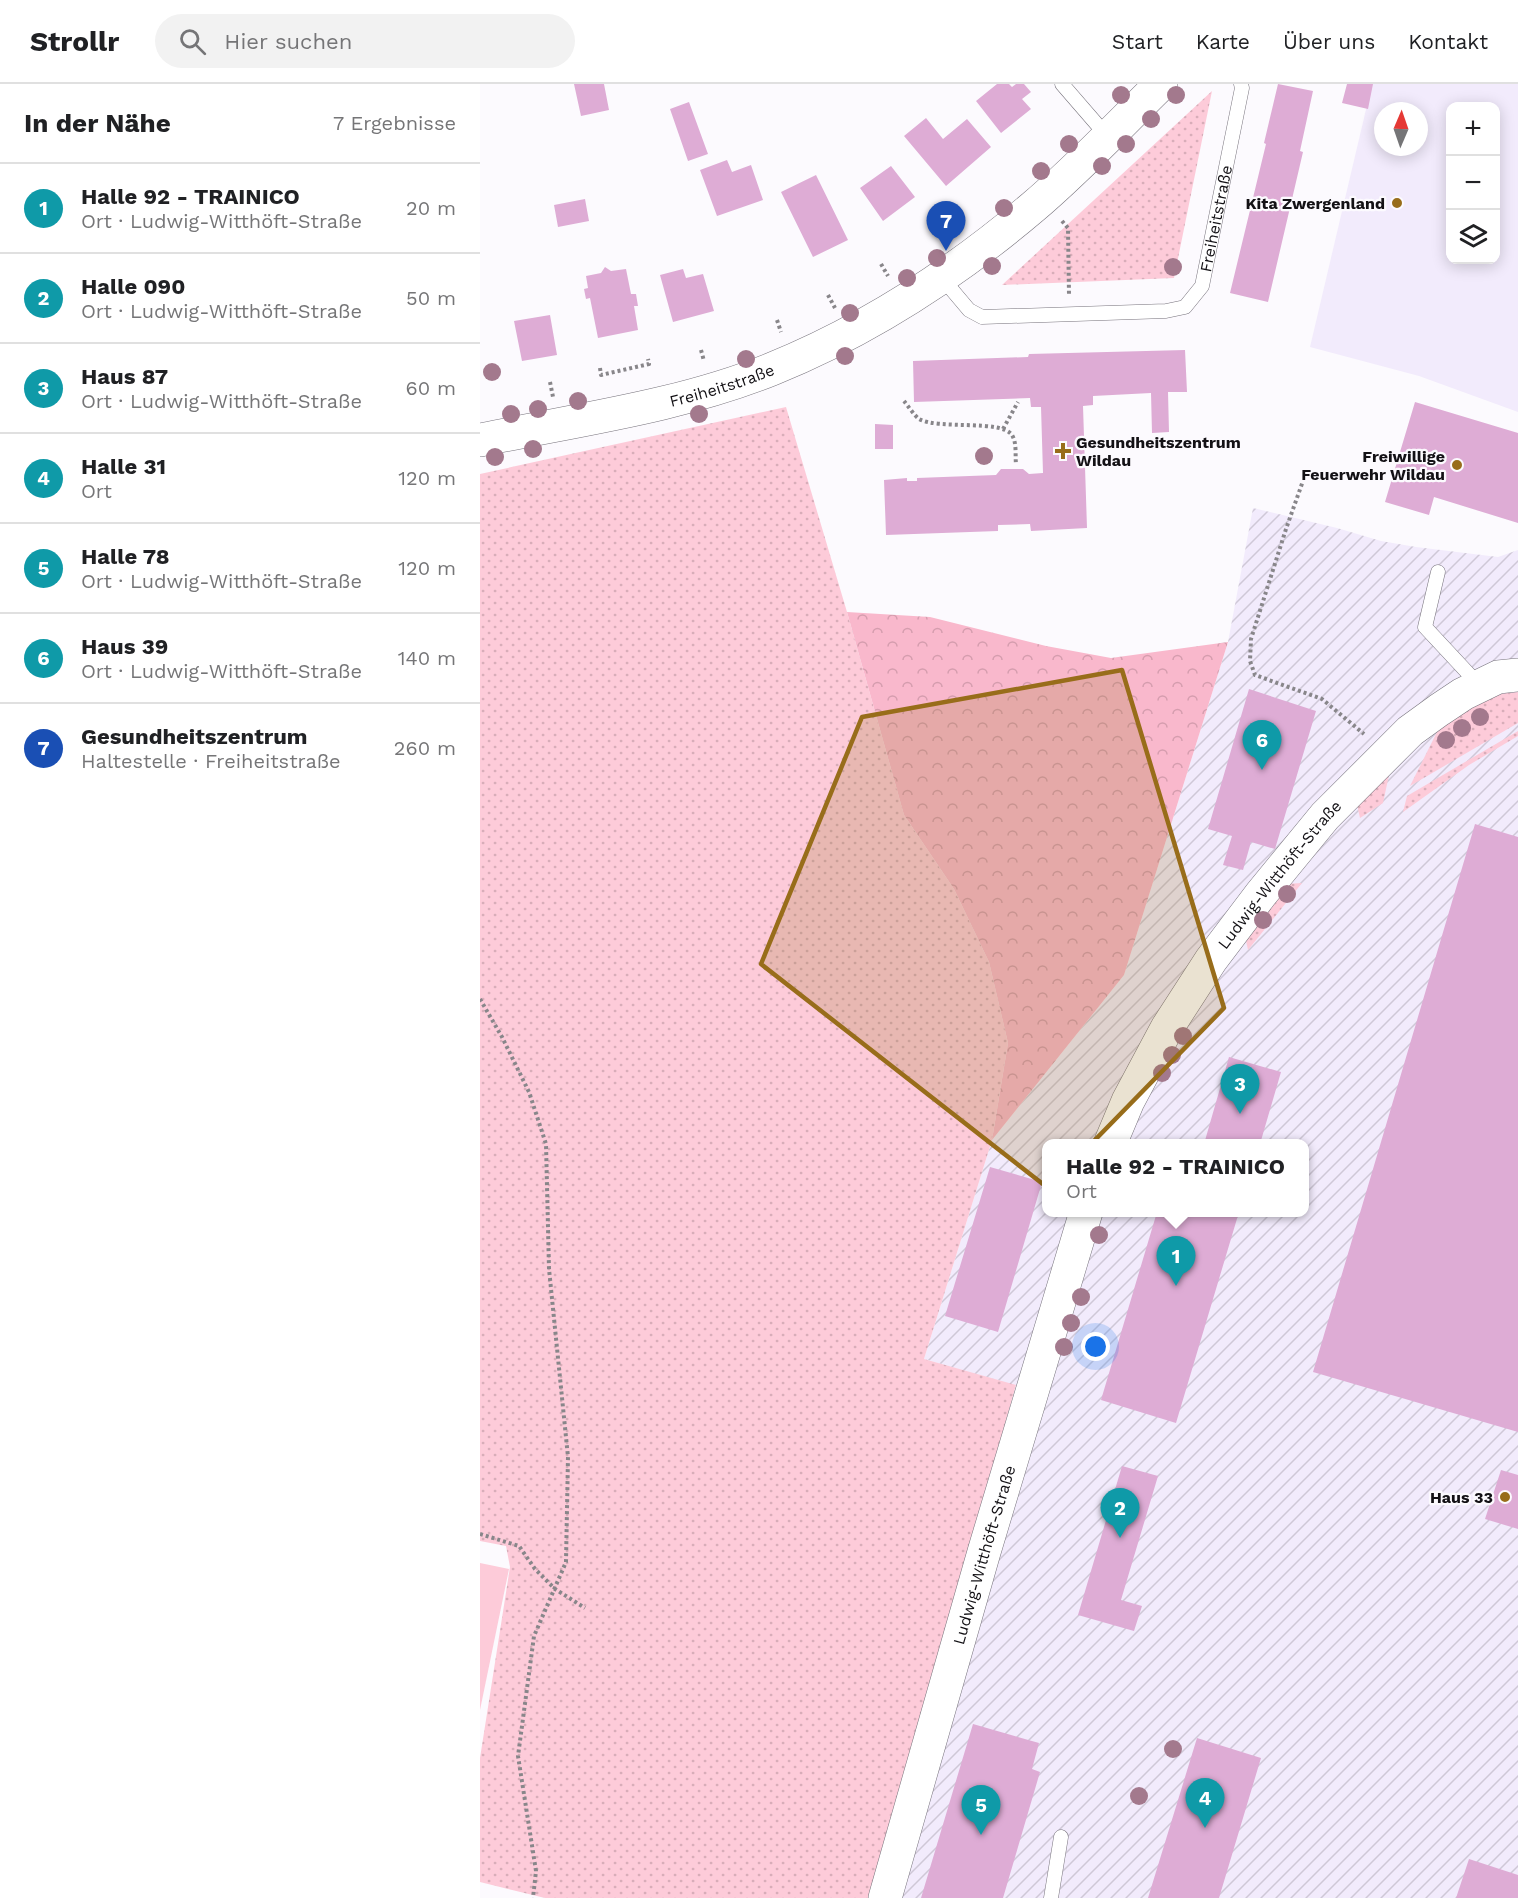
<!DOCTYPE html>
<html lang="de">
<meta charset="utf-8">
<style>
:root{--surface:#fff;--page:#f2f2f2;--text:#202124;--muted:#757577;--line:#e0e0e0;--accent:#db2777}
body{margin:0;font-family:"Work Sans",sans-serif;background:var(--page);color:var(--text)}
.controls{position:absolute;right:18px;top:18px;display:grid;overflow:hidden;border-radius:12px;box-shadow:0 3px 15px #0003}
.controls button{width:54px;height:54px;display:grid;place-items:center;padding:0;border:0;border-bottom:2px solid var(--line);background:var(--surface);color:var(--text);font:30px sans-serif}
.compass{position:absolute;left:894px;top:18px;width:54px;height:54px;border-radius:50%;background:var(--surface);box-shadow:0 3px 15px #0003;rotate:2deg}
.you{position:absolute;left:616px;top:1263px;width:21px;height:21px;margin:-15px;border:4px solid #fff;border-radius:50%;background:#1a73e8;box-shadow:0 0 0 9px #1a73e833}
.badge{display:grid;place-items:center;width:39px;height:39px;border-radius:50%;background:var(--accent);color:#fff;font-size:20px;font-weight:700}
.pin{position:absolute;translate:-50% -50px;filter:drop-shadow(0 2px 3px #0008)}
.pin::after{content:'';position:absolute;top:32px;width:21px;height:18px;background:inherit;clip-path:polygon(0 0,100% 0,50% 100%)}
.popup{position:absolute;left:562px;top:1055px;width:267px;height:78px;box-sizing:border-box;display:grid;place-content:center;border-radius:12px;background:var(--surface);filter:drop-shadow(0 2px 4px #0005);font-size:20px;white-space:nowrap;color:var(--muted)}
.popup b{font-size:22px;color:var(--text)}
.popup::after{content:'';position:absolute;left:50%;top:100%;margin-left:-12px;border:12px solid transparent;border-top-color:var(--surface)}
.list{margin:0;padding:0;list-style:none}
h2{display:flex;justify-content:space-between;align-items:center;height:78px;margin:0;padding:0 24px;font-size:26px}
h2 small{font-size:20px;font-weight:400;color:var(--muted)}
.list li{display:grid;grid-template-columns:39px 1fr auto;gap:18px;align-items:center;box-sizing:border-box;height:90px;padding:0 24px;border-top:2px solid var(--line)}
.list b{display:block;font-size:22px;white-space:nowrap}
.list p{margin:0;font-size:20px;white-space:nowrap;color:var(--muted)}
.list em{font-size:20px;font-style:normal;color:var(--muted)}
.icon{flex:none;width:33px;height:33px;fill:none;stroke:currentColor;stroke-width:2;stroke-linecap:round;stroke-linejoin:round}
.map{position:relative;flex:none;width:1038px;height:1814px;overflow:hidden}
header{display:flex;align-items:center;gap:36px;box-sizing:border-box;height:84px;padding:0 30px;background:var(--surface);border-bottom:2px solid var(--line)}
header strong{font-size:28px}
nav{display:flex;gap:33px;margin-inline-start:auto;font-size:21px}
.search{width:420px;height:54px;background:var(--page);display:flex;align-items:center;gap:15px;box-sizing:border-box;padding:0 21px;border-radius:33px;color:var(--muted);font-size:22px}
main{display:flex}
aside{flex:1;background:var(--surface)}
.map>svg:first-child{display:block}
.built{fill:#f2ebfc;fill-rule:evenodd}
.industrial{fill:url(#industrial-furrows);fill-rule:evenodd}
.grass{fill:url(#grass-dots)}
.forest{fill:url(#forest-crowns)}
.green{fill:#fdcbd9}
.building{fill:#deacd5}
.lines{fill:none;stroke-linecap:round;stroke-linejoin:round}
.lane-casing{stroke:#77737c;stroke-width:15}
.secondary-casing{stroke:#77737c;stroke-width:34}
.path{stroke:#88868a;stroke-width:4;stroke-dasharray:3 3;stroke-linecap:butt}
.lane{stroke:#fff;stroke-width:14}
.secondary{stroke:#fff;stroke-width:33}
.tree{fill:#a3798d}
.marked{fill:#986d1a;fill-opacity:0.2;stroke:#986d1a;stroke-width:4.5;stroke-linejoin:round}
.poi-dot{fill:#986d1a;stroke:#fcfafe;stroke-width:2}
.labels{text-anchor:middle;stroke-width:4.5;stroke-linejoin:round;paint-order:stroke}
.poi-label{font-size:16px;font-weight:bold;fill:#131115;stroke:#fcfafe;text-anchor:end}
.street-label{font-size:16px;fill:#131115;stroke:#fcfafe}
</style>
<header>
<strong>Strollr</strong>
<div class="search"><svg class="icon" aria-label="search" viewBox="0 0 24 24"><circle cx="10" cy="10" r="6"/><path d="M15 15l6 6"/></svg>Hier suchen</div>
<nav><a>Start</a><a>Karte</a><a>Über uns</a><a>Kontakt</a></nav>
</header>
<main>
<aside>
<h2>In der Nähe<small>7 Ergebnisse</small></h2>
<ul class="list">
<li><span class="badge" style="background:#0f9aa8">1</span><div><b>Halle 92 - TRAINICO</b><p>Ort · Ludwig-Witthöft-Straße</p></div><em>20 m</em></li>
<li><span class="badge" style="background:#0f9aa8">2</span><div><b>Halle 090</b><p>Ort · Ludwig-Witthöft-Straße</p></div><em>50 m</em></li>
<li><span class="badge" style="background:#0f9aa8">3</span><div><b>Haus 87</b><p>Ort · Ludwig-Witthöft-Straße</p></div><em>60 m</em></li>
<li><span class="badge" style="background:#0f9aa8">4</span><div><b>Halle 31</b><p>Ort</p></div><em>120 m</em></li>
<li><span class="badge" style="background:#0f9aa8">5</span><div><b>Halle 78</b><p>Ort · Ludwig-Witthöft-Straße</p></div><em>120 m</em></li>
<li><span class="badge" style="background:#0f9aa8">6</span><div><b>Haus 39</b><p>Ort · Ludwig-Witthöft-Straße</p></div><em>140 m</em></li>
<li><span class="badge" style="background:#1a4fb4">7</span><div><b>Gesundheitszentrum</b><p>Haltestelle · Freiheitstraße</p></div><em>260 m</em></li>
</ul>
</aside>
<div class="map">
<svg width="1038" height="1814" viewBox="0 0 1038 1814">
<defs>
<pattern id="industrial-furrows" width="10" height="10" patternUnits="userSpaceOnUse" patternTransform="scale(1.5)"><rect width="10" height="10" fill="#f2ebfc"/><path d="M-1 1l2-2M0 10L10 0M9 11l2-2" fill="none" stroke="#cfc8d7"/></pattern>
<pattern id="grass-dots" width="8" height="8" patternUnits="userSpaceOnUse" patternTransform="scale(1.5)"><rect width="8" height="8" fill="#fdcbd9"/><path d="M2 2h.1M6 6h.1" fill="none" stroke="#d8adb9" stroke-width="1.8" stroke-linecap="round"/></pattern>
<pattern id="forest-crowns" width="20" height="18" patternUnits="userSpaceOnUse" patternTransform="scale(1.5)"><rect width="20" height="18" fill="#f9b8cc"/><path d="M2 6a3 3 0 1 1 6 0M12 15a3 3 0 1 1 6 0" fill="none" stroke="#d59dae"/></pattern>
</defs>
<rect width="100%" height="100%" fill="#fcfafe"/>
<path class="built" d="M892 0H1038V328L939 292 830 263ZM970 22H1016V176H970ZM903 27H939V63H903Z"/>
<path class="industrial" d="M773 424 857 444 901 457 936 463 1018 473 1038 466V1814H392L536 1302 444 1275 512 1056 644 891 748 558ZM567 1060H825V1128H567Z"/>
<path class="grass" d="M732 7 694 194 522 201Z
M306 323 367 528 424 731 474 805 509 878 528 959 512 1056 444 1275 536 1301 392 1814H65L0 1798V1674L30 1483 26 1462 0 1457V390Z
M1038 608V639L930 702 961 640 1015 611 1027 609Z
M1038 647V652L989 681 923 728 927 712Z
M909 691 903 719 880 734 877 721Z
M822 799 768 866 765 852 805 800Z"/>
<path class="forest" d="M367 528 450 533 566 562 631 574 748 558 644 891 512 1056 528 959 509 878 474 805 424 731Z"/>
<path class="green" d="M0 1479 29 1485 0 1626Z"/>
<path class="building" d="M94 0H124L129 26 101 32Z
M517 0H529L532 3 536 0H544L551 8 542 15 551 25 521 49 496 17Z
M798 0 833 7 820 67 823 68 788 218 750 209 786 60 784 59Z
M867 0H893L888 25 862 19Z
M209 18 228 70 208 77 190 25Z
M446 34 463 55 487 35 511 63 466 102 424 52Z
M247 76 252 88 271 81 283 116 237 132 220 86Z
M411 82 435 113 403 137 380 104Z
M336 91 368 156 333 173 301 108Z
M105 115 109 137 78 143 74 121Z
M125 183 131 187 146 185 151 210H156L158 222H154L158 246 118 254 110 214 106 215 104 205 108 204 106 192 121 189Z
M203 185 206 194 223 190 234 227 193 238 180 191Z
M70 231 77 271 42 277 34 237Z
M705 266 707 308H688L689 348 672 349 671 309 613 312V321L603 322 607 444 551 447 550 440 518 441V447L406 451 404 396 427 394V397H437V394L516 391 521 385H543L549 390 563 389 561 323H551L550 314 434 318 433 277 548 273 549 270Z
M935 318 1038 349V439L954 413 949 431 905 418Z
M395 340 413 341V365H395Z
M769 605 836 627 795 765 771 758 763 786 743 781 752 752 728 745Z
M995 740 1038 753V1348L833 1288Z
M749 973 801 988 780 1060H724Z
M510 1083 562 1098 518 1248 465 1232Z
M677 1128H759L696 1339 621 1316Z
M642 1382 678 1392 641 1516 662 1522 654 1547 598 1531Z
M1021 1386 1038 1391V1445L1005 1435Z
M493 1640 559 1659 552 1685 560 1688 523 1814H441Z
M717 1654 781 1674 739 1814H668Z
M989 1775 1038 1791V1814H976Z"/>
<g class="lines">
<defs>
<g id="lane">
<path d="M582 0 627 52"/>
<path id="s1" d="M462 194 489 226 502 233 686 227 705 223 722 202 762 4 761 0"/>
<path d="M958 488 945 543 999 601"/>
<path d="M571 1814 581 1753"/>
</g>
<g id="secondary">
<path id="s2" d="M0 356C96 336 201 322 292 285 388 246 474 190 553 123 598 85 639 41 681 0"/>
<path id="s3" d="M630 1060 648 1017 687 944 731 876 781 810 845 732 930 647 959 626 983 610 1018 593 1038 591"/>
<path id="s4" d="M405 1814 504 1468 606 1128"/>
</g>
</defs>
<use href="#lane" class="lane-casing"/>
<use href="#secondary" class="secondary-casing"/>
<path class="path" d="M456 137 467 154
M582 137 588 144 589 211
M401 180 408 192
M348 211 355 224
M297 236 301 248
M221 266 224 277
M120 284 121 291 169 280 168 275
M70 298 73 313
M424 317C428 322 434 331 439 335 459 346 521 335 532 351 537 359 535 371 536 380
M523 345 538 318
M824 394 806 445 771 555 770 577 775 591 842 615 884 650
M0 915 22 953 49 1008 66 1060 69 1185 88 1373 86 1478 54 1552 38 1672 56 1787 53 1814
M0 1450 39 1462 55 1485 75 1505 105 1524"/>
<use href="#lane" class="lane"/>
<use href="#secondary" class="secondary"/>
</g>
<g class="tree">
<circle cx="641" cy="11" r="9"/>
<circle cx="696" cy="11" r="9"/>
<circle cx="671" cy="35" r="9"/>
<circle cx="589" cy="60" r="9"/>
<circle cx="646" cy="60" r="9"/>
<circle cx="622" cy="82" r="9"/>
<circle cx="561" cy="87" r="9"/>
<circle cx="524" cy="124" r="9"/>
<circle cx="457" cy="174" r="9"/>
<circle cx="512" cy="182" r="9"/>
<circle cx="693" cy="183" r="9"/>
<circle cx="427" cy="194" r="9"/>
<circle cx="370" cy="229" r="9"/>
<circle cx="365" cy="272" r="9"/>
<circle cx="266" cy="275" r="9"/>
<circle cx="12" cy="288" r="9"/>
<circle cx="98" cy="317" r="9"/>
<circle cx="58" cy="325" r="9"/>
<circle cx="31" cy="330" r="9"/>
<circle cx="219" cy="330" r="9"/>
<circle cx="53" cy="365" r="9"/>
<circle cx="504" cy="372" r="9"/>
<circle cx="15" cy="373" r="9"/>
<circle cx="1000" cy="633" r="9"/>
<circle cx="982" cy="644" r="9"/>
<circle cx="966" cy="656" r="9"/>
<circle cx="807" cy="810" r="9"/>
<circle cx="783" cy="836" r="9"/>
<circle cx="703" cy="952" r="9"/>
<circle cx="692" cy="971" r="9"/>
<circle cx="682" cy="989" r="9"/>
<circle cx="619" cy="1151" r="9"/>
<circle cx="601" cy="1213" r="9"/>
<circle cx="591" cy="1239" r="9"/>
<circle cx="584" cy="1263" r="9"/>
<circle cx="693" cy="1665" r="9"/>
<circle cx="659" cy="1712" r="9"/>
</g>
<path class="marked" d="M642 586 744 924 568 1104 281 880 382 633Z"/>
<g class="poi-dot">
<circle cx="917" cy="119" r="6"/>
<path d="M580 358h6v6h6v6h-6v6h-6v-6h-6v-6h6z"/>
<circle cx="977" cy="381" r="6"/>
<circle cx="1025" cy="1413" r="6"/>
</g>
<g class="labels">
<g class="poi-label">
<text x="905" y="125">Kita Zwergenland</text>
<text x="596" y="364" text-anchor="start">Gesundheitszentrum<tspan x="596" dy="18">Wildau</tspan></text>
<text x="965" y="378">Freiwillige<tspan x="965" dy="18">Feuerwehr Wildau</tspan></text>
<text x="1013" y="1419">Haus 33</text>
</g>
<g class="street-label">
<text dy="6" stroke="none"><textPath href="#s1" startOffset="356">Freiheitstraße</textPath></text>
<text dy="6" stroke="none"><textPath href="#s2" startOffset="248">Freiheitstraße</textPath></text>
<text dy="6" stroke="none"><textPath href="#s3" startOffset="320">Ludwig-Witthöft-Straße</textPath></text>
<text dy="6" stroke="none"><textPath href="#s4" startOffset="357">Ludwig-Witthöft-Straße</textPath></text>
</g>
</g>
</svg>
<div class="controls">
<button>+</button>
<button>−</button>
<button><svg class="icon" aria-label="layers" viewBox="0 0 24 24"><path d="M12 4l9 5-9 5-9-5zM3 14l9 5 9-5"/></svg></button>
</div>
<svg class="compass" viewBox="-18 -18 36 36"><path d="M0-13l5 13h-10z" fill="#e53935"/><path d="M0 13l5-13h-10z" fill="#757577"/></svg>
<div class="you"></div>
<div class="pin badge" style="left:696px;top:1202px;background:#0f9aa8">1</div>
<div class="popup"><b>Halle 92 - TRAINICO</b>Ort</div>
<div class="pin badge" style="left:640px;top:1454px;background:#0f9aa8">2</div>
<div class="pin badge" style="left:760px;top:1030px;background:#0f9aa8">3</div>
<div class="pin badge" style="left:725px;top:1744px;background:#0f9aa8">4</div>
<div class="pin badge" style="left:501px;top:1751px;background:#0f9aa8">5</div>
<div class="pin badge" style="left:782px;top:686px;background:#0f9aa8">6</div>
<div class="pin badge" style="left:466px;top:167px;background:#1a4fb4">7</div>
</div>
</main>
